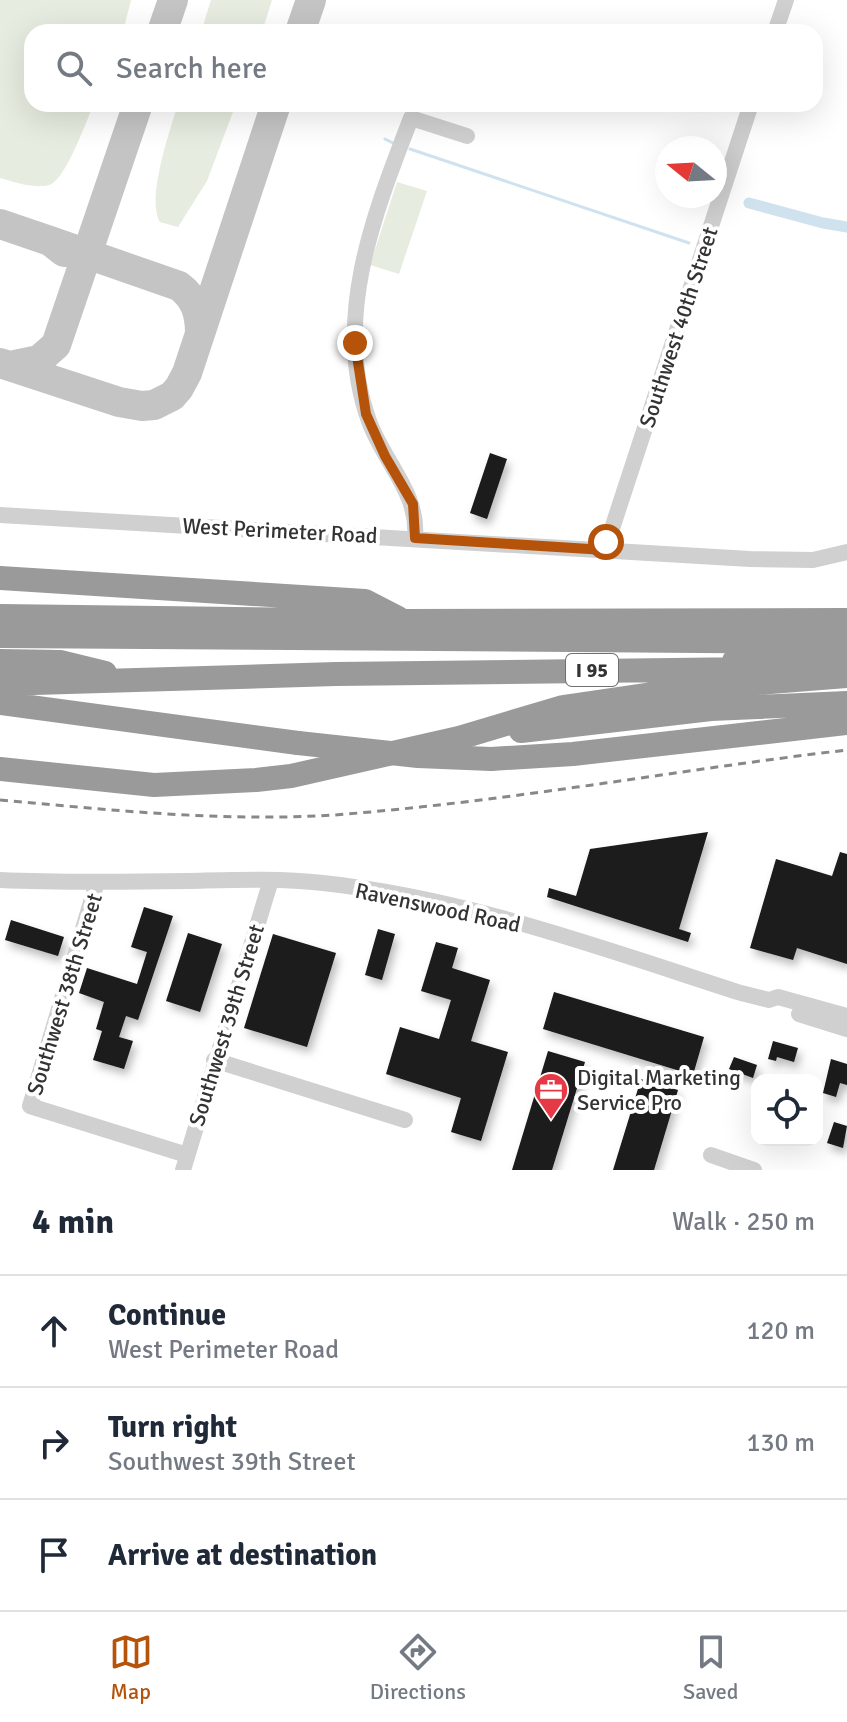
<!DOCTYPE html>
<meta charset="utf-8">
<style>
:root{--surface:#fff;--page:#f2f2f3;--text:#1f2937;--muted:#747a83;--line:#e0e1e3;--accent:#b45309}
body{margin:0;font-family:Signika,sans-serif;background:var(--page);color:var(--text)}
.controls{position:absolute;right:24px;bottom:24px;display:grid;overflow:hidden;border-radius:16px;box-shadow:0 8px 32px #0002}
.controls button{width:72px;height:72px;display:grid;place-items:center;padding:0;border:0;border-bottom:2px solid var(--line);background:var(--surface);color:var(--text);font:40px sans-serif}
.compass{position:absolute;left:655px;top:136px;width:72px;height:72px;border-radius:50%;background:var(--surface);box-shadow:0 8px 32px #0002;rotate:288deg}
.stop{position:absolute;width:24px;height:24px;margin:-18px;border:6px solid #b45309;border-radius:50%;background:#fff}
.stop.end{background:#b45309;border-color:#fff;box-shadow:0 2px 8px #0008}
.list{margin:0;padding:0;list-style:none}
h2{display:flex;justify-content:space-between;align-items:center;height:104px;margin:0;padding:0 32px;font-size:34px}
h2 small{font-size:26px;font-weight:400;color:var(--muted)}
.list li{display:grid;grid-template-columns:52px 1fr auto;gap:24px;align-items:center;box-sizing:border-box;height:112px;padding:0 32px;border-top:2px solid var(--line)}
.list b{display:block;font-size:30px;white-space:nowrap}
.list p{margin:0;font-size:26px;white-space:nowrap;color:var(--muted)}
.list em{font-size:26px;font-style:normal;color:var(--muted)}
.icon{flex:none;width:44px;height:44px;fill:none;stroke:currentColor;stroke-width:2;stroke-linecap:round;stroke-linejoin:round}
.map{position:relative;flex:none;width:847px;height:1170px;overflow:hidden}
.search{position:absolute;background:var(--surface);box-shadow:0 8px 32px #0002;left:24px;right:24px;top:24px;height:88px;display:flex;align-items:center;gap:20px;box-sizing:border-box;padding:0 28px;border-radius:24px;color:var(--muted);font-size:30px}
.sheet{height:440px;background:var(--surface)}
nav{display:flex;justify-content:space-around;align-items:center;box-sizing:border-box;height:112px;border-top:2px solid var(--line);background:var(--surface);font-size:22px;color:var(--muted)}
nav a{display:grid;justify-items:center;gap:4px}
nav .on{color:var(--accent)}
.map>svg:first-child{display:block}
.green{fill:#e6ecdf}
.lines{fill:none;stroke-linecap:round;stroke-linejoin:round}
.stream{stroke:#cfe2ee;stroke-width:3}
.canal{stroke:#cfe2ee;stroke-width:11}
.taxiway{stroke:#c4c4c4;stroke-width:30}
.building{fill:#1a1a1a;filter:url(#shadow)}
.minor{stroke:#d0d0d0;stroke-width:16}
.highway{stroke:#9a9a9a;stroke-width:24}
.rail{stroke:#888;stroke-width:3;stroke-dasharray:8 6;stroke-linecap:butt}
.highway-bridge{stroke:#9a9a9a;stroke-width:24}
.route{stroke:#b45309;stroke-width:10}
.labels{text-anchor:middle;stroke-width:8;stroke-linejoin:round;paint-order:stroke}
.shield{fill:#fff;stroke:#707070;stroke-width:2}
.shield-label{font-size:20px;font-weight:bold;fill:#333}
.street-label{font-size:22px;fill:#333;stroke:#fff}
.poi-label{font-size:22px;fill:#333;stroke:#fff;text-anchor:start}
</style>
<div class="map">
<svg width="847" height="1170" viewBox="0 0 847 1170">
<defs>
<filter id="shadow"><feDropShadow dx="3.5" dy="6" stdDeviation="4" flood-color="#0004"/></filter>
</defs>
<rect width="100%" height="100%" fill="#fff"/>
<path class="green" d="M0 0H131L123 32H32V104H94C86 121 66 180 49 185 34 189 14 182 0 178Z
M211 0H272L262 32H201Z
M178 104H236L207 181 178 227 160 222C146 199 170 130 178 104Z
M397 182 427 191 399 274 370 265Z"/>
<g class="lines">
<path class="stream" d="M385 139 393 143
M410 149 689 243"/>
<path class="canal" d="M749 203 823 223 847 227"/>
<path class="taxiway" d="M162 32 173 0
M300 32 311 0
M0 224 50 241 64 252
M50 241 179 286C195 298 200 313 200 333
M0 363 119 402 142 406 154 405 172 396 179 388 187 373 276 104
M10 366 39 360 56 345 138 104"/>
</g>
<path class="building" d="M490 453 507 459 487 519 470 513Z
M708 832 679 929 691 933 688 942 547 897 549 888 576 896 590 849Z
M840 852 847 854V964L797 948 793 960 750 948 776 859 832 876Z
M144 907 173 916 138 1020 126 1016 119 1037 133 1041 124 1069 93 1060 102 1031 96 1029 104 1002 79 993 87 968 137 984 147 952 131 947Z
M11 920 64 937 58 956 5 940Z
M378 929 395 934 382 980 365 975Z
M188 933 222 944 200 1012 166 1001Z
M273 934 336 953 307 1047 244 1028Z
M436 942 458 948 452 968 490 980 471 1041 508 1052 481 1141 451 1132 461 1098 386 1074 400 1027 439 1039 451 1000 421 991Z
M554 992 704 1037 693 1075 543 1029Z
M773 1041 798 1048 794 1062 777 1057 776 1061 768 1059Z
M548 1051 585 1062 552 1170H512Z
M734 1057 757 1065 753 1078 729 1069Z
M831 1059 847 1064V1085L840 1083 836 1097 823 1093Z
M641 1079 678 1090 654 1170H613Z
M834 1122 847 1126 843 1148 827 1143Z"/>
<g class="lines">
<path class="minor" d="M775 32 786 0
M0 515 750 559 813 560 847 552
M415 538C419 492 384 463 369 421 332 319 374 214 411 118L467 136
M605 550 751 104
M0 880C63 883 126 882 189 881 233 880 278 878 323 883 466 898 604 949 741 993L769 1000 778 997 847 1016
M97 882 30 1106 187 1155
M799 1014 847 1029
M214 1060 405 1120
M711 1155 754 1170
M183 1170 271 880"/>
<path class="highway" d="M0 578 365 601 398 618
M0 616 403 621 847 620
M0 636 847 642
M0 661 60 662 105 673
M734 661H847
M0 684 336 674 753 669
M0 703 298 743
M521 731 711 709 847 703
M491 759 573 754 847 723
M0 769 154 785 256 780 291 776 459 738 563 707 693 688 847 676"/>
<path class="rail" d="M0 800C110 810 223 822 334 815 506 802 676 770 847 750"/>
<path class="highway-bridge" d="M298 743 418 756 491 759"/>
</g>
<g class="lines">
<path class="route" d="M355 343 366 414 385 456 413 504 415 538 605 550 606 542"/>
</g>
<defs>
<symbol id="office-pin" viewBox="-11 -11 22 30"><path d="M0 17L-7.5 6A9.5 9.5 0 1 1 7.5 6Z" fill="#e63946" stroke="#fff"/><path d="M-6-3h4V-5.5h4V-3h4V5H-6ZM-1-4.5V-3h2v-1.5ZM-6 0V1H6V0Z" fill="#fff"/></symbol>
</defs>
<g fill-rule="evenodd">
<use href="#office-pin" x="531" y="1070" width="40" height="54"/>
</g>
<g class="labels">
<rect class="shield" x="566" y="654" width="52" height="32" rx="6"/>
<g class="shield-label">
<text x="592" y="677">I 95</text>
</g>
<g class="street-label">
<text transform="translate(678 327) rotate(-72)" y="8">Southwest 40th Street</text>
<text transform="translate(280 530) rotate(3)" y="8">West Perimeter Road</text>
<text transform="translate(438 907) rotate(12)" y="8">Ravenswood Road</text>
<text transform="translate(64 994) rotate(-73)" y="8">Southwest 38th Street</text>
<text transform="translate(226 1025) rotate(-73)" y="8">Southwest 39th Street</text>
</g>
<g class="poi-label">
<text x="577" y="1085">Digital Marketing<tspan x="577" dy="25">Service Pro</tspan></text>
</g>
</g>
</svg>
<div class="controls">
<button><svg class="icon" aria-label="locate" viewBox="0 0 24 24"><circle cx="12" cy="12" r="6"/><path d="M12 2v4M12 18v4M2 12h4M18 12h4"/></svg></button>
</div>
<svg class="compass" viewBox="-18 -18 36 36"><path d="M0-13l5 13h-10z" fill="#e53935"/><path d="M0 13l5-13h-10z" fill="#747a83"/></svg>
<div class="stop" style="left:606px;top:542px"></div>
<div class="stop end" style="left:355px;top:343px"></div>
<div class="search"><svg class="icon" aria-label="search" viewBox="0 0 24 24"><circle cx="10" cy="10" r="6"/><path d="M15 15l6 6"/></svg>Search here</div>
</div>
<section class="sheet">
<h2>4 min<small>Walk · 250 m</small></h2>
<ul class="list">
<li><svg class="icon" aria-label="ahead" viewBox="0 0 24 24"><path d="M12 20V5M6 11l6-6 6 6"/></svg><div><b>Continue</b><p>West Perimeter Road</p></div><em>120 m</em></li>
<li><svg class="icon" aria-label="right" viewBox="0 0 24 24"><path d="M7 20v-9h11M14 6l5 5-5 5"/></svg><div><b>Turn right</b><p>Southwest 39th Street</p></div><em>130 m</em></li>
<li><svg class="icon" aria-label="arrive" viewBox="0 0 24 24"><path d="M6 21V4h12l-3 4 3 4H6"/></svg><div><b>Arrive at destination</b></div></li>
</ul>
</section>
<nav>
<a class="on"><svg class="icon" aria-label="map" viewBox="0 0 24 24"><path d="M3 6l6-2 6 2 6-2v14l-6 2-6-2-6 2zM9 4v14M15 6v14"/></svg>Map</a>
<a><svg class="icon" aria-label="directions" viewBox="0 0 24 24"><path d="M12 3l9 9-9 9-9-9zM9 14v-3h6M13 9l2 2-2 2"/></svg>Directions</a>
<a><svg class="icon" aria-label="saved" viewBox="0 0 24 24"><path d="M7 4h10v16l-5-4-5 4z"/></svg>Saved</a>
</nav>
